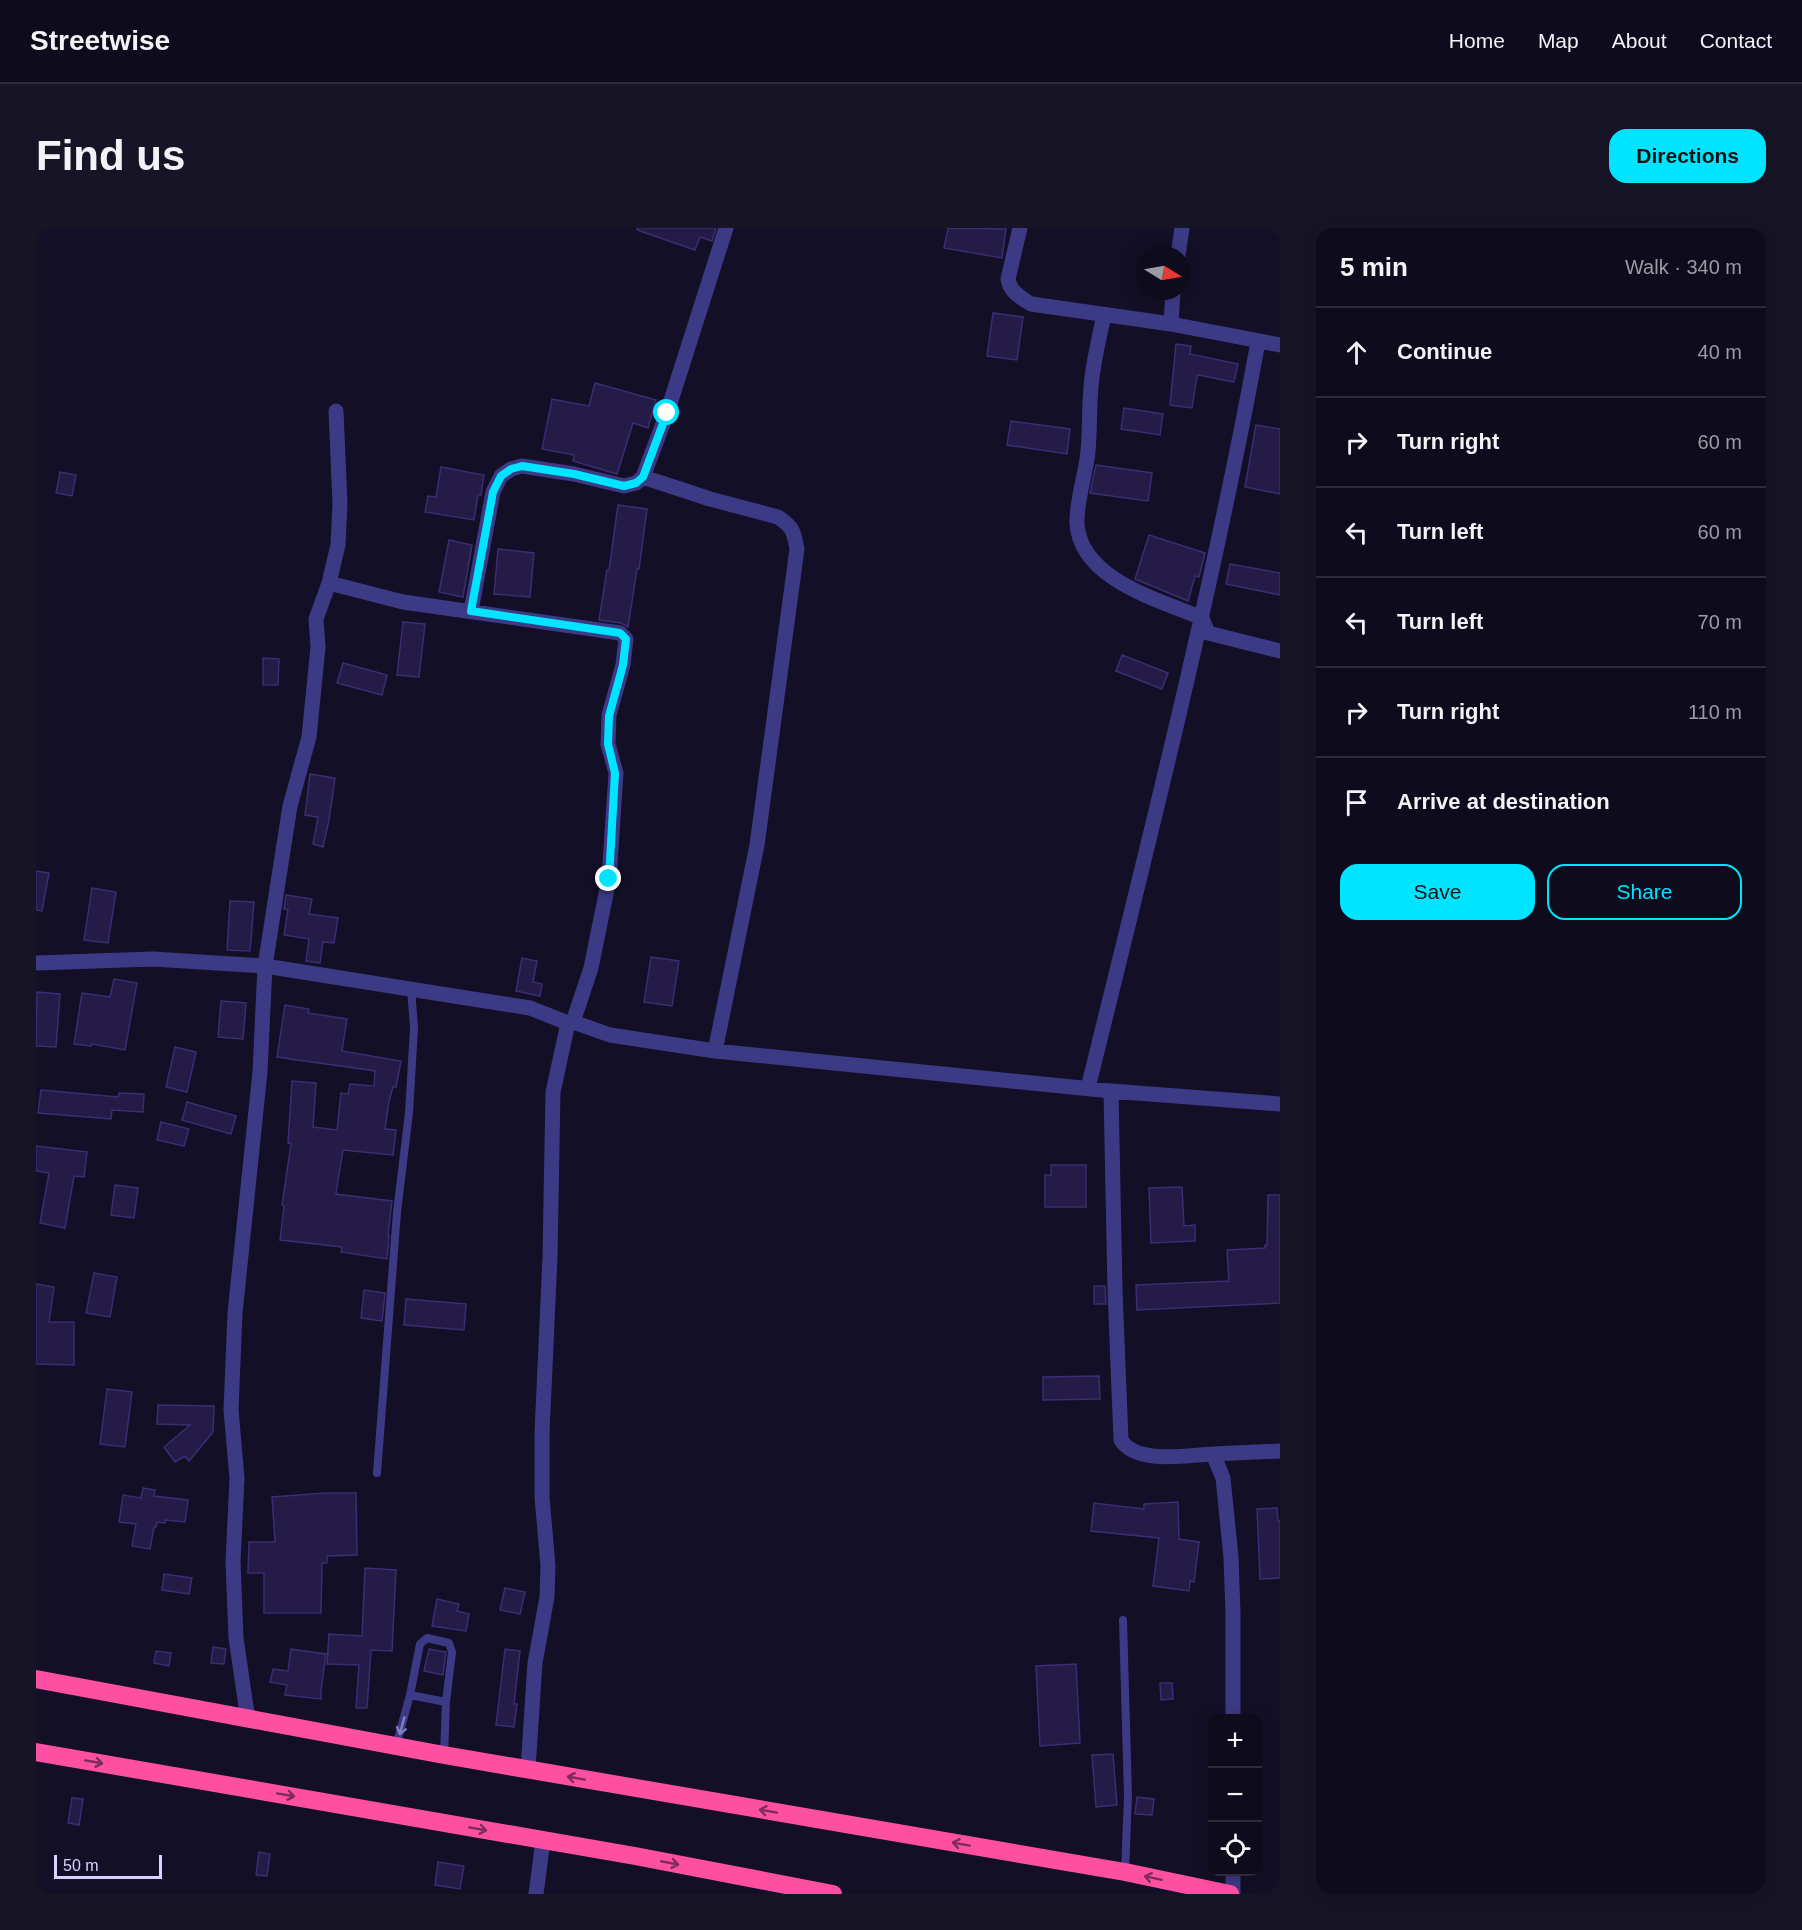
<!DOCTYPE html>
<meta charset="utf-8">
<style>
:root{--surface:#0e0b1c;--page:#171425;--text:#f1f3f6;--muted:#9b9ba3;--line:#2e2b3b;--accent:#00e5ff}
body{margin:0;font-family:Helvetica,sans-serif;background:var(--page);color:var(--text)}
.controls{position:absolute;right:18px;bottom:18px;display:grid;overflow:hidden;border-radius:12px;box-shadow:0 3px 15px #0003}
.controls button{width:54px;height:54px;display:grid;place-items:center;padding:0;border:0;border-bottom:2px solid var(--line);background:var(--surface);color:var(--text);font:30px sans-serif}
.compass{position:absolute;left:1100px;top:18px;width:54px;height:54px;border-radius:50%;background:var(--surface);box-shadow:0 3px 15px #0003;rotate:101deg}
.scale{position:absolute;left:18px;bottom:15px;width:108px;box-sizing:border-box;padding-left:6px;border:3px solid #d9d4ff;border-top:0;font-size:16px;line-height:21px;white-space:nowrap;color:#d9d4ff;-webkit-text-stroke:4px #130f26;paint-order:stroke}
.stop{position:absolute;width:18px;height:18px;margin:-14px;border:4px solid #00e5ff;border-radius:50%;background:#fff}
.stop.end{background:#00e5ff;border-color:#fff;box-shadow:0 2px 6px #0008}
.list{margin:0;padding:0;list-style:none}
h2{display:flex;justify-content:space-between;align-items:center;height:78px;margin:0;padding:0 24px;font-size:26px}
h2 small{font-size:20px;font-weight:400;color:var(--muted)}
.list li{display:grid;grid-template-columns:39px 1fr auto;gap:18px;align-items:center;box-sizing:border-box;height:90px;padding:0 24px;border-top:2px solid var(--line)}
.list b{display:block;font-size:22px;white-space:nowrap}
.list em{font-size:20px;font-style:normal;color:var(--muted)}
.actions{display:flex;gap:12px;padding:18px 24px}
.actions a{flex:1;padding:14px 0;border:2px solid var(--accent);border-radius:18px;text-align:center;font-size:21px;color:var(--accent)}
.actions .main{background:var(--accent);color:#111}
.icon{flex:none;width:33px;height:33px;fill:none;stroke:currentColor;stroke-width:2;stroke-linecap:round;stroke-linejoin:round}
.map{position:relative;flex:none;width:1244px;height:1666px;overflow:hidden;border-radius:18px}
header{display:flex;align-items:center;gap:36px;box-sizing:border-box;height:84px;padding:0 30px;background:var(--surface);border-bottom:2px solid var(--line)}
header strong{font-size:28px}
nav{display:flex;gap:33px;margin-inline-start:auto;font-size:21px}
.intro{display:flex;align-items:center;justify-content:space-between;box-sizing:border-box;height:144px;padding:0 36px}
h1{margin:0;font-size:42px}
.button{padding:15px 27px;border-radius:18px;background:var(--accent);color:#111;font-size:21px;font-weight:700}
main{display:flex;gap:36px;padding:0 36px}
aside{flex:1;background:var(--surface);border-radius:18px;box-shadow:0 3px 15px #0003}
.map>svg:first-child{display:block}
.building{fill:#241b47;stroke:#3b2d73;stroke-width:1.5}
.lines{fill:none;stroke-linecap:round;stroke-linejoin:round}
.lane{stroke:#3d3a85;stroke-width:8}
.street{stroke:#3d3a85;stroke-width:15}
.highway{stroke:#ff4fa3;stroke-width:18}
.oneway{stroke:#837fbc}
.oneway2{stroke:#7d2c5e}
.route{stroke:#00e5ff;stroke-width:8}
</style>
<header>
<strong>Streetwise</strong>
<nav><a>Home</a><a>Map</a><a>About</a><a>Contact</a></nav>
</header>
<div class="intro"><h1>Find us</h1><a class="button">Directions</a></div>
<main>
<div class="map">
<svg width="1244" height="1666" viewBox="0 0 1244 1666">
<rect width="100%" height="100%" fill="#130f26"/>
<path class="building" d="M601 0H680L676 13 664 9 659 22 601 2Z
M912 0 970 1 966 30 908 20Z
M957 85 987 89 981 132 951 128Z
M1140 116 1155 118 1154 126 1202 136 1198 154 1163 147 1161 148 1156 180 1134 177Z
M559 155 620 172 612 200 597 195 581 246 537 233 538 227 506 221 516 171 553 178Z
M1088 180 1127 186 1124 207 1085 201Z
M975 193 1034 201 1031 226 971 217Z
M1220 197 1244 201V266L1209 259Z
M1060 237 1116 245 1112 273 1054 265Z
M405 239 448 247 445 267H442L438 292 389 284 392 268 400 269Z
M24 244 40 247 36 268 20 265Z
M582 277 611 281 603 341H601L592 399 585 395 563 392 571 342H573Z
M1113 307 1169 325 1163 349 1159 348 1152 373 1099 351Z
M413 312 436 317 427 369 403 364Z
M462 321 498 325 494 369 458 366Z
M1194 336 1244 345V367L1190 356Z
M367 394 389 396 383 449 361 447Z
M1086 427 1132 445 1126 461 1080 443Z
M227 430 243 431 242 457H227Z
M307 435 351 447 346 467 301 455Z
M274 546 299 550 293 592 287 619 277 616 282 589 269 587Z
M0 643 13 645 6 683 0 682Z
M56 660 80 664 72 715 48 712Z
M250 667 276 671 273 686 302 690 298 715 287 714 284 735 270 733 273 711 248 707 252 682 248 681Z
M194 673 218 674 214 723 191 722Z
M615 729 643 733 636 778 608 774Z
M486 730 501 733 497 754 506 756 504 768 480 763Z
M78 751 101 755 89 822 56 816 55 818 38 816 46 765 74 769Z
M1 764 24 766 20 819 0 818Z
M185 773 210 775 207 811 182 809Z
M249 777 273 781 272 785 311 791 306 823 365 833 360 859H357L353 873 349 901 360 902 357 927 307 922 300 965V966L356 973 352 1007H353L351 1031 305 1024 306 1019 244 1012 248 978 246 977 255 916 252 915 256 853 280 855 277 899 301 902 305 865 312 866 314 856 338 858 339 843 241 829Z
M139 819 160 824 151 864 130 859Z
M5 862 82 869 83 865 108 866 107 884 76 882 75 891 2 885Z
M151 874 200 888 195 906 146 892Z
M125 894 153 901 148 918 121 912Z
M0 918 51 924 48 949 38 948 29 1000 4 995 13 945 0 943Z
M1015 937H1050V979H1009V947H1015Z
M79 957 102 960 98 990 75 987Z
M1146 959 1148 998 1159 997V1013L1115 1015 1113 960Z
M1232 967H1244V1075L1101 1082 1100 1057 1193 1053 1191 1022 1229 1020V1017H1231Z
M58 1045 81 1049 74 1089 50 1085Z
M0 1056 18 1059 13 1094H38V1137L0 1136Z
M1058 1058H1069L1070 1076H1058Z
M328 1062 349 1065 346 1093 325 1090Z
M370 1071 430 1076 428 1102 368 1097Z
M1063 1148 1064 1171 1007 1172V1149Z
M71 1161 96 1164 89 1219 64 1216Z
M122 1177 178 1178 177 1204 153 1233 149 1228 139 1234 128 1219 154 1197 121 1196Z
M107 1260 119 1262 118 1268 152 1272 149 1294 129 1292V1295L121 1294 120 1299H118L114 1321 96 1318 100 1296 83 1294 87 1267 105 1270Z
M289 1265H320L321 1327 291 1328V1335H286L285 1385H228V1345H212L213 1314H239L236 1269Z
M1142 1274 1143 1311 1163 1314 1158 1354 1154 1353 1153 1363 1117 1358 1123 1310 1055 1303 1058 1275 1108 1281V1276Z
M1241 1280 1242 1293H1244V1350L1224 1351 1221 1281Z
M329 1340 360 1342 356 1423 335 1422 331 1480H320L323 1437 291 1436 293 1406 326 1408Z
M128 1346 156 1350 153 1366 126 1362Z
M469 1360 489 1364 484 1386 464 1382Z
M401 1371 423 1376 421 1383 433 1386 430 1403 396 1398Z
M177 1419 190 1421 188 1436 175 1435Z
M255 1421 290 1426 285 1462V1471L249 1467 251 1457 234 1454 237 1441 252 1443Z
M393 1421 410 1424 407 1447 388 1443Z
M469 1421 484 1423 478 1476H481L478 1499 460 1497Z
M120 1423 135 1425 133 1438 118 1435Z
M1040 1436 1044 1515 1004 1518 1000 1438Z
M1124 1455H1136L1137 1471 1125 1472Z
M1077 1526 1081 1577 1060 1579 1056 1527Z
M1101 1569 1118 1571 1116 1587 1099 1586Z
M36 1570 47 1571 43 1597 32 1595Z
M223 1624 234 1626 231 1648 220 1647Z
M402 1634 428 1638 424 1661 399 1657Z"/>
<g class="lines">
<path class="lane" d="M341 1245 361 984 373 885 378 800 375 760
M1087 1392 1092 1568 1089 1644
M374 1467 384 1416 391 1410 413 1415 416 1424 410 1474
M360 1518 374 1467 410 1474 408 1527"/>
<path class="street" d="M984 0 972 51C974 64 984 69 995 76L1135 96 1244 117
M1142 27 1146 0
M1068 87C1063 111 1057 134 1055 159 1053 180 1054 202 1052 223 1050 247 1040 272 1041 296 1045 352 1124 372 1166 390L1172 405 1244 423
M1135 96 1137 63
M607 249 674 271 742 289C757 299 758 304 761 321L721 617 679 823
M293 355 367 374 584 405 590 411 587 437 573 487 572 516 580 545 573 651 555 740 537 794
M435 383 457 264 465 248 475 241 486 238 538 246 588 258 600 255 607 249 631 185 690 0
M0 735 117 731 229 738 494 780 532 795 537 794 574 807 679 823 1075 863 1244 876
M1052 860C1113 612 1176 365 1222 114
M1075 863 1079 1062 1085 1212C1101 1237 1151 1227 1177 1226L1187 1250 1195 1329 1197 1385V1490
M1177 1226 1244 1223
M212 1492 200 1410 197 1334 201 1250 195 1182 199 1085 224 844 229 738 254 578 273 509 282 419 280 391 293 355 302 317 304 276 300 183
M492 1541 499 1435 511 1369 512 1338 506 1269V1205L514 1029 517 864 532 795
M500 1666 507 1612
M1197 1666V1644"/>
<path class="highway" d="M0 1451 408 1527 1089 1644 1194 1666
M0 1524 599 1628 797 1666"/>
</g>
<defs><path id="oneway-shaft" d="M-6 0H5M1.5-3L5.5 0L1.5 3" fill="none" stroke-width="1.6" stroke-linecap="round" stroke-linejoin="round" transform="scale(1.5)"/></defs>
<use class="oneway" href="#oneway-shaft" transform="translate(366 1498) rotate(105)"/>
<g class="oneway2">
<use href="#oneway-shaft" transform="translate(58 1534) rotate(10)"/>
<use href="#oneway-shaft" transform="translate(540 1550) rotate(-170)"/>
<use href="#oneway-shaft" transform="translate(250 1567) rotate(10)"/>
<use href="#oneway-shaft" transform="translate(732 1583) rotate(-170)"/>
<use href="#oneway-shaft" transform="translate(442 1601) rotate(10)"/>
<use href="#oneway-shaft" transform="translate(925 1616) rotate(-170)"/>
<use href="#oneway-shaft" transform="translate(634 1635) rotate(11)"/>
<use href="#oneway-shaft" transform="translate(1117 1650) rotate(-168)"/>
</g>
<g class="lines">
<path class="route" d="M573 651 579 545 572 516 573 488 587 437 590 411 584 405 435 383 457 264 465 248 475 241 486 238 538 246 588 258 600 255 607 249 631 185"/>
</g>
</svg>
<div class="controls">
<button>+</button>
<button>−</button>
<button><svg class="icon" aria-label="locate" viewBox="0 0 24 24"><circle cx="12" cy="12" r="6"/><path d="M12 2v4M12 18v4M2 12h4M18 12h4"/></svg></button>
</div>
<svg class="compass" viewBox="-18 -18 36 36"><path d="M0-13l5 13h-10z" fill="#e53935"/><path d="M0 13l5-13h-10z" fill="#9b9ba3"/></svg>
<div class="scale">50 m</div>
<div class="stop" style="left:631px;top:185px"></div>
<div class="stop end" style="left:573px;top:651px"></div>
</div>
<aside>
<h2>5 min<small>Walk · 340 m</small></h2>
<ul class="list">
<li><svg class="icon" aria-label="ahead" viewBox="0 0 24 24"><path d="M12 20V5M6 11l6-6 6 6"/></svg><div><b>Continue</b></div><em>40 m</em></li>
<li><svg class="icon" aria-label="right" viewBox="0 0 24 24"><path d="M7 20v-9h11M14 6l5 5-5 5"/></svg><div><b>Turn right</b></div><em>60 m</em></li>
<li><svg class="icon" aria-label="left" viewBox="0 0 24 24"><path d="M17 20v-9H6M10 6l-5 5 5 5"/></svg><div><b>Turn left</b></div><em>60 m</em></li>
<li><svg class="icon" aria-label="left" viewBox="0 0 24 24"><path d="M17 20v-9H6M10 6l-5 5 5 5"/></svg><div><b>Turn left</b></div><em>70 m</em></li>
<li><svg class="icon" aria-label="right" viewBox="0 0 24 24"><path d="M7 20v-9h11M14 6l5 5-5 5"/></svg><div><b>Turn right</b></div><em>110 m</em></li>
<li><svg class="icon" aria-label="arrive" viewBox="0 0 24 24"><path d="M6 21V4h12l-3 4 3 4H6"/></svg><div><b>Arrive at destination</b></div></li>
</ul>
<div class="actions"><a class="main">Save</a><a>Share</a></div>
</aside>
</main>
